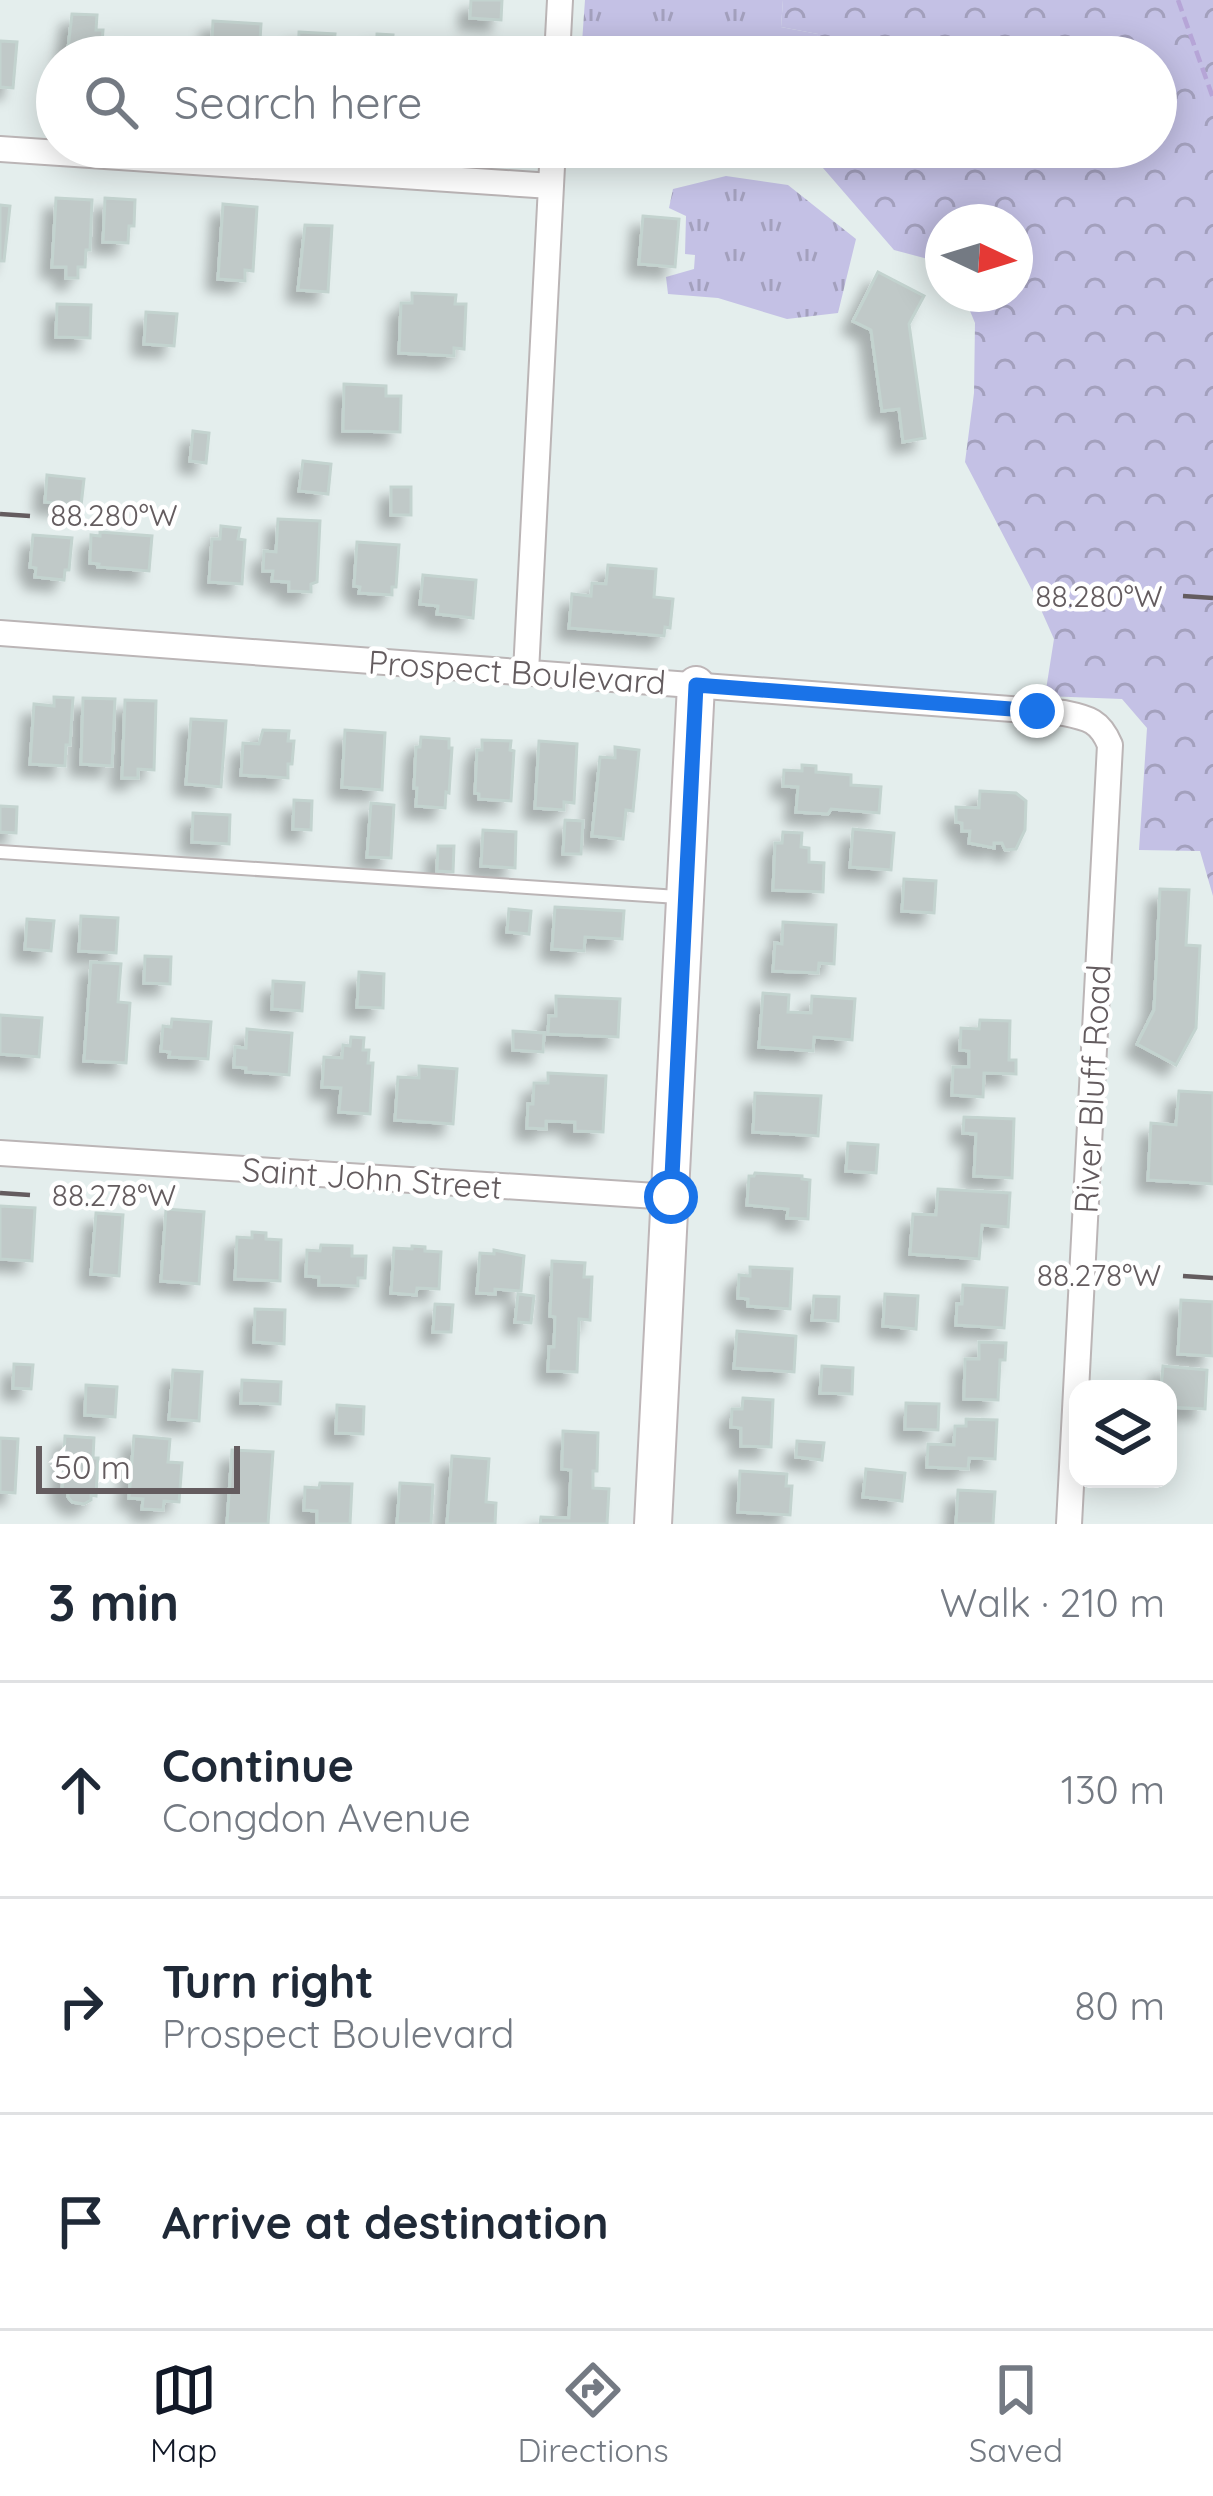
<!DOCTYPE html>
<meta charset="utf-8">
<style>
:root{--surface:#fff;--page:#f6f6f7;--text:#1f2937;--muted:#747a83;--line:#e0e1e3;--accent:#111827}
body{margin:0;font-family:Quicksand,sans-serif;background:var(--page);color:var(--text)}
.controls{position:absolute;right:36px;bottom:36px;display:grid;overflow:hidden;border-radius:24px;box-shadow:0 6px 30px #0003}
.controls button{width:108px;height:108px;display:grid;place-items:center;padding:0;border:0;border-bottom:3px solid var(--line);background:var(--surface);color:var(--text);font:60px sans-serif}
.compass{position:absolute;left:925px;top:204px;width:108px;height:108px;border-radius:50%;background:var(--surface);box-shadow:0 6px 30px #0003;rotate:94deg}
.scale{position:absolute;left:36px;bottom:30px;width:204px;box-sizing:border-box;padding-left:12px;border:6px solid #645c5f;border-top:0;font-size:33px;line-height:42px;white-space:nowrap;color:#645c5f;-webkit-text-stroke:9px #fff;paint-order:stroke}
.stop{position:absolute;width:36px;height:36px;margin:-27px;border:9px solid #1a73e8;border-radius:50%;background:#fff}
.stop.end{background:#1a73e8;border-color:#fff;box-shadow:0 3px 12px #0008}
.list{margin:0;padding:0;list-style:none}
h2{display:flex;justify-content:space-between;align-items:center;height:156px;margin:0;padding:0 48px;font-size:51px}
h2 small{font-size:39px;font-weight:400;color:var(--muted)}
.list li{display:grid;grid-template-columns:78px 1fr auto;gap:36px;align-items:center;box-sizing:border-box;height:216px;padding:0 48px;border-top:3px solid var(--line)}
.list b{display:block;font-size:45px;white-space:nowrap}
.list p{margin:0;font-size:39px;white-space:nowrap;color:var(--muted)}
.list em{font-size:39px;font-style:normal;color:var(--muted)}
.icon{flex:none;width:66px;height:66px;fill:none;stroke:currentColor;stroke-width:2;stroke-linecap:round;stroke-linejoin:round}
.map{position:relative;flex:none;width:1213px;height:1524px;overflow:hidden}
.search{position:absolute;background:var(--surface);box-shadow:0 6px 30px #0003;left:36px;right:36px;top:36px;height:132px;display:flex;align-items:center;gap:30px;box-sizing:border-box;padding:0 42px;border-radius:66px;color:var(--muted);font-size:45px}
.sheet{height:804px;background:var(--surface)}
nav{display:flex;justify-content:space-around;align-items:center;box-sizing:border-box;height:168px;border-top:3px solid var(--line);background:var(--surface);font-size:33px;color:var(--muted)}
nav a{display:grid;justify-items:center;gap:6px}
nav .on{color:var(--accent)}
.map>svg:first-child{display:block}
.grass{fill:url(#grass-tufts)}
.forest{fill:url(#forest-crowns)}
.building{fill:#c0c9c8;stroke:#c3d3cf;stroke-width:3;filter:url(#shadow)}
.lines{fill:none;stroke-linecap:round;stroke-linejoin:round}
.lane-casing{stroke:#bbb5b6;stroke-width:16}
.street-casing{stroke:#bbb5b6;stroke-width:28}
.secondary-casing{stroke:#beb6b8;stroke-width:40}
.path{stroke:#b6a5d7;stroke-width:4.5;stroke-dasharray:12 6;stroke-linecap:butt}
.lane{stroke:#fff;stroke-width:12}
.street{stroke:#fff;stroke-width:24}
.secondary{stroke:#fff;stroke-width:36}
.route{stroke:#1a73e8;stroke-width:15}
.ticks{fill:none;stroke:#645c5f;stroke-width:4.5}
.labels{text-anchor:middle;stroke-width:9;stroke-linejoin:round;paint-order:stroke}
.street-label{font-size:33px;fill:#645c5f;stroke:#fff}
.ticks-label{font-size:30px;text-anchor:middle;fill:#645c5f;stroke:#fff;stroke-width:9;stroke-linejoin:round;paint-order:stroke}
</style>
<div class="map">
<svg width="1213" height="1524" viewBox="0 0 1213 1524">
<defs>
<pattern id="grass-tufts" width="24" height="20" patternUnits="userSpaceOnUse" patternTransform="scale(3)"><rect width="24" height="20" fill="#c4c1e5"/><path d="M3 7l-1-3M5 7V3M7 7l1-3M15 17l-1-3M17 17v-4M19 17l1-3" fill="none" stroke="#a3a0bd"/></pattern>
<pattern id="forest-crowns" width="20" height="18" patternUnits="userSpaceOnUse" patternTransform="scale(3)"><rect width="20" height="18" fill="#c4c1e5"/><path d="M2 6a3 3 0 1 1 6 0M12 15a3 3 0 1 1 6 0" fill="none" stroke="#a3a0bd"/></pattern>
<filter id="shadow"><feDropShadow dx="-11" dy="11" stdDeviation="6" flood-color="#0004"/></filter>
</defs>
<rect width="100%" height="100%" fill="#e4eeed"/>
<path class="grass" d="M585 0H783L781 27 818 34 817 57H581Z
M726 176 788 185 856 239 838 313 787 319 718 298 668 294 666 277 694 269 695 255 685 254 686 216 669 208 673 189Z"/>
<path class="forest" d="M783 0H1213V896L1200 851 1139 850 1147 728 1122 699 1045 696 1054 639 1034 594 965 462 974 393 975 323 963 294H1015V222H943V263L894 250 810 153V147H1156V57H817L818 34 781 27Z"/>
<path class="building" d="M471 0H502L501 20 470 18Z
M72 14 97 15 96 30H103L101 57H67Z
M213 21 261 24 259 57H211Z
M299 32 335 34 334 43 339 44 338 57H298Z
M377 34 393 35 392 44 424 46 423 57H376Z
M0 41 17 42 13 88 0 87Z
M56 198 92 200 90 250H86L85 267H78V278H66V267H52Z
M105 198 135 200 134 226H129L128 243 103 242Z
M223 204 257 207 253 271 245 270V281L218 279Z
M0 205 10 206 4 261H0Z
M643 216 679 219 675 267 639 264Z
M305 225 332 226 328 292 298 290Z
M878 272 924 296 909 324 925 438 903 442 899 409 882 411 871 330 853 321Z
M412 293 456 295 455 304H466L464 349 454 348V356L399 353 401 303H412Z
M57 304 91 305 90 338 56 337Z
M146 312 177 314 174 346 144 344Z
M344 384 386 386V396H401L400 432 343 431Z
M193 431 209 433 206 463 190 461Z
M303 461 331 464 328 494 299 491Z
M47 475 84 479 81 506 45 502Z
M391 487H411V515H391Z
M278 519 320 521 317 582 311 584V592L289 591V582L272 581 273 571H263L264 551 276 552Z
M221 526 240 528 238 539 245 540 242 584 209 582 212 539H220Z
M100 532 152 536 149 571 98 567 99 564 90 563 91 535 100 536Z
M33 535 72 538 69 570H65L64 580 35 577 36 568 30 567Z
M357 542 399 545 396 587H392V595L359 593 360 587 354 586Z
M608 565 656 569 654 597 673 599 670 628 665 627 664 636 569 628 572 594 591 596 592 583 606 584Z
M423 575 476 580 473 618 437 614 438 606 420 604Z
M54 697 73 698 70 745H66L65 766 30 764 34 704 54 706Z
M83 698 115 699 112 766 81 764Z
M125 700 156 701 154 770 138 769V778H122Z
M191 719 226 721 221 787 186 784Z
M263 730 289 731 288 741H294L292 764H288V778L241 775 243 743 259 744Z
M345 730 385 733 382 790 342 787Z
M421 737 449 739V748H452L449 793 446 792 445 808 416 806 417 788H414L416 747H420Z
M482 740 511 741 510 750 514 751 511 801 479 799V794L475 793 477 750H482Z
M539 741 577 744 574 803 564 802V810L535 808Z
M615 747 639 750 633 811 626 810 623 839 592 836 600 757 615 758Z
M802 765 816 766V772L851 775V785L881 787 879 813 831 809 828 814 796 812 798 787 783 786 784 770 802 771Z
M980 791 1016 793 1026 801 1025 830 1016 849 1005 850 1002 843H994V848L969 843 970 831H962V823L956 822V807L979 808Z
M294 800 312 801 311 830 293 829Z
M371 803 394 805 391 858 367 857Z
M0 806 17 807 16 833 0 832Z
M193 813 230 815 229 844 192 842Z
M565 820 583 821 581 854H563Z
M853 829 894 833 891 870 850 867Z
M483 830 516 832 515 868 481 866Z
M783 832 802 833 801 847 809 848V862L824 863 823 892 773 890 775 843H782Z
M438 846H454L453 872 437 871Z
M904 879 936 881 934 913 902 911Z
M1160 889 1189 890 1186 945 1200 946 1196 1028 1176 1065 1137 1044 1154 1010Z
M555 907 624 911 622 939 585 937 584 951 552 949Z
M509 909 531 911 529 934 507 932Z
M81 916 118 918 116 953 79 951Z
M27 919 54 921 51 951 25 949Z
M783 922 836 925 834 964 819 963 818 973 773 971 775 943 782 944Z
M145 956 171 957 170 984 144 983Z
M91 962 121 964 118 1002 130 1003 126 1063 84 1061Z
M359 972 384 974 383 1008 357 1007Z
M273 981 304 983 302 1011 272 1009Z
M763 993 789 995 788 1012 811 1013 812 996 855 999 852 1040 814 1037 813 1051 759 1047Z
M556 996 620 999 618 1037 548 1034 549 1016H556Z
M0 1015 42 1018 39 1057 0 1054Z
M172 1019 211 1022 208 1059 169 1057 170 1052 161 1051 163 1026 171 1027Z
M980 1020 1010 1021 1009 1060H1016V1074L984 1073 983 1097 952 1095 953 1067H969V1051L960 1050 961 1028 979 1029Z
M247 1029 292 1033 289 1075 246 1072V1068L234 1067 235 1047 246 1048Z
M513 1031 544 1033 543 1052 513 1050Z
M351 1037 364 1038 363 1050H369L368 1063H373L370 1114 339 1112 341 1088 322 1087 324 1057 342 1058 343 1045 350 1046Z
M419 1066 457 1069 453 1124 395 1120 398 1077 419 1078Z
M548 1073 606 1076 603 1132 575 1131V1122L546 1121V1129L527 1128 528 1104H533L534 1083H548Z
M1179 1091 1213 1093V1184L1148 1180 1151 1123 1176 1125Z
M755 1093 821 1096 818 1136 753 1132Z
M964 1117 1014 1119 1012 1178 974 1176 976 1134 963 1133Z
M848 1143 878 1145 876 1173 846 1171Z
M755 1173 802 1176V1179L810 1180 808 1219 787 1218 788 1209 747 1205 749 1176H754Z
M938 1189 1010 1193 1008 1227 982 1225 979 1259 910 1254 913 1214 936 1215Z
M0 1206 35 1208 32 1261 0 1259Z
M166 1209 204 1212 199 1284 161 1281Z
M96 1213 123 1215 119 1276 91 1274Z
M252 1232 266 1233V1239L281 1240 280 1281 235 1279 237 1237 252 1238Z
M321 1245 352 1246V1256H366L365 1278H358V1286L319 1285V1277L306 1276 307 1250 320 1251Z
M412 1246 425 1247V1251L441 1252 439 1289 417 1288 416 1295 391 1293 394 1248 412 1249Z
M494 1250 524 1256 521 1291 495 1289V1294L477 1293 480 1253 494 1254Z
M552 1261 585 1263 584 1277H592L590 1320 579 1319 577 1372 548 1371 549 1347H554L555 1317 550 1316Z
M750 1267 792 1269 790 1309 748 1306V1299L738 1298 739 1275 750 1276Z
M963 1285 1007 1288 1004 1328 956 1325 957 1304H962Z
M518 1294 534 1296 531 1323 515 1322Z
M885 1294 918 1296 916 1329 883 1326Z
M814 1296 839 1297 838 1321 812 1320Z
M1181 1300 1213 1302V1356L1178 1354Z
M435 1304 453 1305 451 1332H433Z
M255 1309 285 1310 284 1344 254 1342Z
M737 1331 796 1336 794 1372 734 1368Z
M979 1342 1006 1343 1005 1360H1000L998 1400 964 1399 965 1359H979Z
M14 1364 33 1365 31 1389 13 1388Z
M822 1366 853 1368 852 1394 820 1393Z
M1163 1366 1207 1370 1205 1409 1168 1407V1389H1161Z
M173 1370 202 1372 199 1421 169 1419Z
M242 1380 281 1382 280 1404 241 1403Z
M86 1385 117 1387 115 1417 85 1415Z
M743 1398 773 1400 771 1447 741 1446V1428L731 1427 732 1409H742Z
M906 1403 939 1404 938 1430 905 1429Z
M337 1405 364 1407 363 1434 336 1433Z
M966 1419 997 1420 995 1459 969 1458 968 1469 927 1467 928 1444 954 1445 955 1426H966Z
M563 1431 598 1433 597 1471H593V1488L609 1489 607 1524H540L541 1517 569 1518 571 1470 562 1469Z
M65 1436 94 1438 93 1458H98L96 1496 91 1495V1500L84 1504 72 1502 68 1497V1492H62Z
M134 1436 170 1439 168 1462 182 1463 179 1502 164 1501 163 1510 142 1509 143 1499 129 1498Z
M0 1438 18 1439 15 1493 0 1492Z
M797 1441 824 1443 822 1460 796 1457Z
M232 1450 273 1452 268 1524H227Z
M452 1456 489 1459 486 1502 496 1503 495 1524H447Z
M866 1469 905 1473 902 1501 863 1497Z
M740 1471 787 1474 786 1486H792L790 1515 738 1512Z
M320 1483 352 1484 350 1524H317V1511L304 1510 305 1487 319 1488Z
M400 1483 433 1485 431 1524H397Z
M958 1490 995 1492 993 1524H956Z"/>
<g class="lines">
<defs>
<path id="lane" d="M0 852 678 897"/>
<path id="street" d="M557 57 560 0
M0 149 551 186
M0 633 1064 713C1089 718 1100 721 1110 745L1069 1524
M526 672 553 147
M0 1153 671 1197"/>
<path id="secondary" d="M653 1524 696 685"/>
</defs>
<use href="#lane" class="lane-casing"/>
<use href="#street" class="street-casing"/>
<use href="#secondary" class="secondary-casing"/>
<path class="path" d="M1178 0 1213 98"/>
<use href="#lane" class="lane"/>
<use href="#street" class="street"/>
<use href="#secondary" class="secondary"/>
</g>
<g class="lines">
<path class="route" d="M671 1197 696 685 1037 711"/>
</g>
<path class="ticks" d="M0 514 30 516M1183 596 1213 598M0 1193 30 1195M1183 1276 1213 1278"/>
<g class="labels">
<g class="street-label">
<text transform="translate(517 672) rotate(4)" y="12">Prospect Boulevard</text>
<text transform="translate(1092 1089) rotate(-87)" y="12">River Bluff Road</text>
<text transform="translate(372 1178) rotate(4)" y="12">Saint John Street</text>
</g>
</g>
<g class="ticks-label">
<text x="114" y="526">88.280°W</text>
<text x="1099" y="607">88.280°W</text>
<text x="114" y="1206">88.278°W</text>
<text x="1099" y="1286">88.278°W</text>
</g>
</svg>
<div class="controls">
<button><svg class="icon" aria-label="layers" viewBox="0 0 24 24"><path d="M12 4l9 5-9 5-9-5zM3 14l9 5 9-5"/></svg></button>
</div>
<svg class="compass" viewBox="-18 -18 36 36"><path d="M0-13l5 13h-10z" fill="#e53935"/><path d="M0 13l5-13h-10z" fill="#747a83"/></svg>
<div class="scale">50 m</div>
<div class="stop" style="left:671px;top:1197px"></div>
<div class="stop end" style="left:1037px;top:711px"></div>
<div class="search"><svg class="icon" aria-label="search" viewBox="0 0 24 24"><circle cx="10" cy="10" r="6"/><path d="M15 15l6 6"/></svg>Search here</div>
</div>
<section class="sheet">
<h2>3 min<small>Walk · 210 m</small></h2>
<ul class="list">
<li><svg class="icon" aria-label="ahead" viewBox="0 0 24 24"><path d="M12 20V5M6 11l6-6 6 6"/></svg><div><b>Continue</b><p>Congdon Avenue</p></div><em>130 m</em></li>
<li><svg class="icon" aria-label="right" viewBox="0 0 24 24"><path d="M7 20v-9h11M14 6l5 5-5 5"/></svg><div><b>Turn right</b><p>Prospect Boulevard</p></div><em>80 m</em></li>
<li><svg class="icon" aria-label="arrive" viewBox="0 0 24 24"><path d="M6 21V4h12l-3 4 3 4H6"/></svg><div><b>Arrive at destination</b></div></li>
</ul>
</section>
<nav>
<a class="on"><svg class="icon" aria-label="map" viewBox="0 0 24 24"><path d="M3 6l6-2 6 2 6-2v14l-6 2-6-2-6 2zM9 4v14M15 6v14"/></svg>Map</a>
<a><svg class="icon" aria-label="directions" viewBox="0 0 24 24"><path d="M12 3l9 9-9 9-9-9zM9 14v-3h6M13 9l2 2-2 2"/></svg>Directions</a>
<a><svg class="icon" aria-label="saved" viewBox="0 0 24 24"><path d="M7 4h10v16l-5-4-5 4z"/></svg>Saved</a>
</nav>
